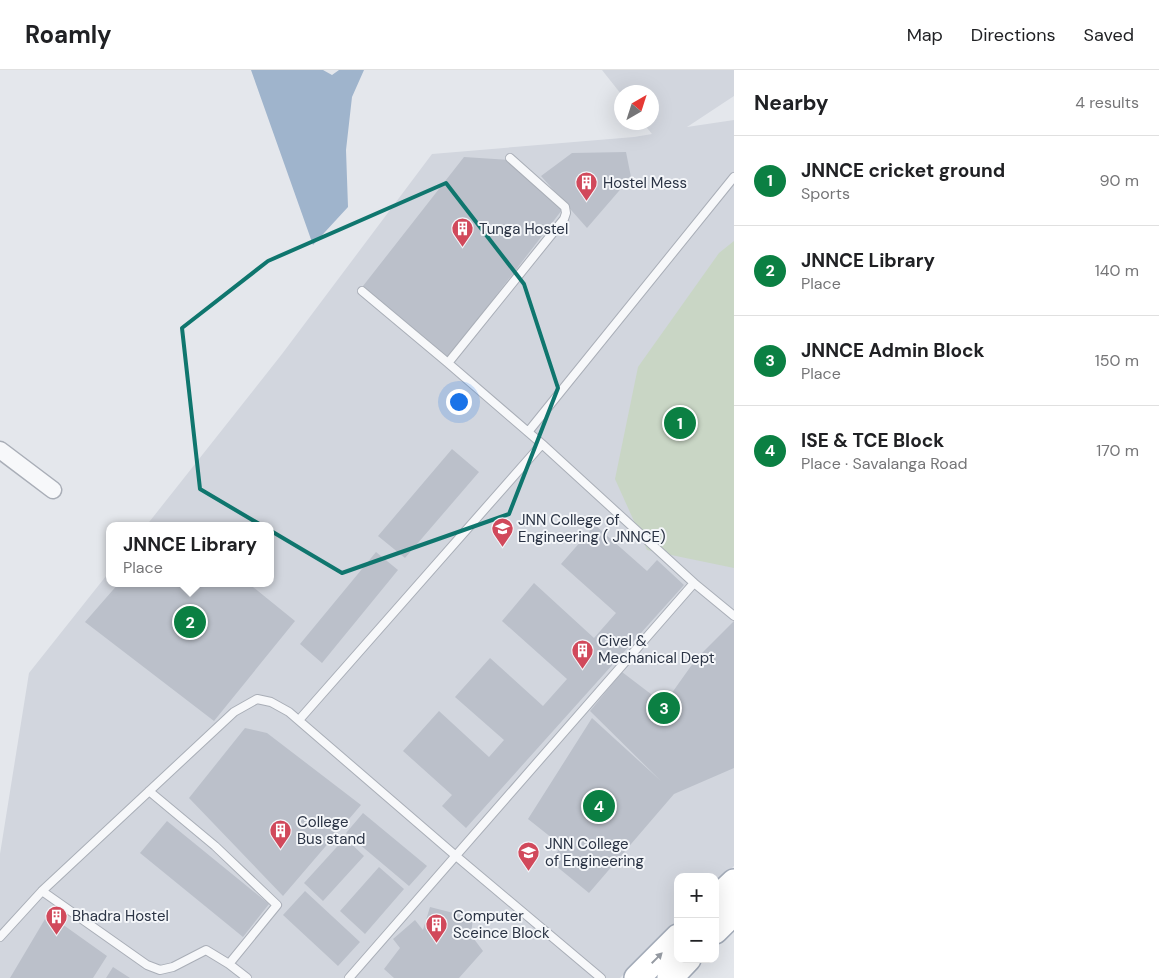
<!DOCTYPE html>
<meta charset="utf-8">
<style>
:root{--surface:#fff;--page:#f6f6f6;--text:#202124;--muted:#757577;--line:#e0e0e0;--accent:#0b8043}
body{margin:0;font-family:"DM Sans",sans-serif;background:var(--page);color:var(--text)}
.controls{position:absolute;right:15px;bottom:15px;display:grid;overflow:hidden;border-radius:10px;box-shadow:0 5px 20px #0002}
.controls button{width:45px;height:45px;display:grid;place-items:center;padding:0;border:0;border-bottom:1px solid var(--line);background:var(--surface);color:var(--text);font:25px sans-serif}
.compass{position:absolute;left:614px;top:15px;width:45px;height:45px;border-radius:50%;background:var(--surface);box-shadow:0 5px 20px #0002;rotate:39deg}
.you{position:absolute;left:458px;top:331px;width:18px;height:18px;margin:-12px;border:4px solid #fff;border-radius:50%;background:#1a73e8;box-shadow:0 0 0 8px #1a73e833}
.badge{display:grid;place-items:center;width:32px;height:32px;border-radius:50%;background:var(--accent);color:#fff;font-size:16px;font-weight:700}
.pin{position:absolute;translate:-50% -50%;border:2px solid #fff;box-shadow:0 1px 5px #0006}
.popup{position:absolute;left:106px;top:452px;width:168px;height:65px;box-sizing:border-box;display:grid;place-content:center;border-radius:10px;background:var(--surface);filter:drop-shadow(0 1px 4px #0005);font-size:16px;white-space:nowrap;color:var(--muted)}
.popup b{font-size:19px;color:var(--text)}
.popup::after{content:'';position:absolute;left:50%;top:100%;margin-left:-10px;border:10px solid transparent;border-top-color:var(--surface)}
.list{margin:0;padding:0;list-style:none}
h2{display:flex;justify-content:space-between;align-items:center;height:65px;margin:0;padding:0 20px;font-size:21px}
h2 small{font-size:16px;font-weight:400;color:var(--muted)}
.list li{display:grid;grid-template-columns:32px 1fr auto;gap:15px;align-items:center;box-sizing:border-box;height:90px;padding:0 20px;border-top:1px solid var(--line)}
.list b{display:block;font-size:19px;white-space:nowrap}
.list p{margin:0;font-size:16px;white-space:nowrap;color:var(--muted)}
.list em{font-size:16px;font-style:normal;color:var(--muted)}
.map{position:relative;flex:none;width:734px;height:908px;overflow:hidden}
header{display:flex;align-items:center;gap:30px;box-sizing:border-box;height:70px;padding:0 25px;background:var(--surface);border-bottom:1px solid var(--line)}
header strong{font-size:24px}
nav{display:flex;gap:28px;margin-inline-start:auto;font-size:18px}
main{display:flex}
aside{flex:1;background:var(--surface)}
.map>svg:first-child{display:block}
.built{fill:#d2d6de}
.green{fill:#c9d6c5}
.water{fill:#9fb4cc}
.building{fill:#bbc0ca}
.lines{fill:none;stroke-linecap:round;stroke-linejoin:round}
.lane-casing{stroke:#a9aeb7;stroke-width:10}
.street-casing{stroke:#a9aeb7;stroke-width:19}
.primary-casing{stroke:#a3abb8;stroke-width:28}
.lane{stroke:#f7f8fa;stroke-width:8}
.street{stroke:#f7f8fa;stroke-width:16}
.primary{stroke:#fff;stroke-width:25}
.oneway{fill:#959aa2}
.marked{fill:none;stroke:#0f766e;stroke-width:4;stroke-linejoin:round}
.labels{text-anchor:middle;stroke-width:4;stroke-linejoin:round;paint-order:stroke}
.poi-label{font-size:15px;fill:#2b3445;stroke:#f4f6f9;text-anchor:start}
</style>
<header>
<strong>Roamly</strong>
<nav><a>Map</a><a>Directions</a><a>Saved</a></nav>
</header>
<main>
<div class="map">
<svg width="734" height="908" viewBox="0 0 734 908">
<rect width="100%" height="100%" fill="#e4e7ec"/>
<path class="built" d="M602 0H734V26L687 57 734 50V796L715 815V807H678V851L620 908H0V784L29 603 110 501V513H270V456H146L282 284 432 84 634 67 652 64 643 53 652 52V22H622L621 24Z"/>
<path class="green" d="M734 171V498L647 480 615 409 638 297 719 183Z"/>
<path class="water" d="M251 0H323L332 5 339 0H364L352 27 346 80 348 137 313 175Z"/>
<path class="building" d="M626 82 631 107 587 158 541 106 572 83Z
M464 87 510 90 562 140 447 289 363 216Z
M452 379 479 402 405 488 378 466Z
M595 455 647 501 657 490 684 515 466 758 442 736 452 725 403 681 439 641 489 687 504 670 455 627 490 588 543 636 567 609 502 551 534 513 594 568 616 543 561 494Z
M376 482 398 500 322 593 300 574Z
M119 513H248L295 551 214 651 85 552Z
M734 551V698L674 724 589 823 550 791 562 776 528 749 592 648 661 711 590 641 622 602 664 634 696 589Z
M245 658 267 663 361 735 283 826 189 728Z
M363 743 427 796 409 816 346 763Z
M167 751 269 834 243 867 140 783Z
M345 768 364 786 323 831 304 813Z
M379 797 404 819 365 864 340 841Z
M305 821 360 872 338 896 283 845Z
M430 837 473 848 471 865 483 881 459 908H394L384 899 400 878 393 869 415 850 423 860Z
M48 844 107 886 93 908H10Z
M113 897 130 908H106Z"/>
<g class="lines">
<defs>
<path id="lane" d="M510 88 565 137 566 143 564 149 448 293 542 374 694 513
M362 221 448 293
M528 362 734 107
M299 650 542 374
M149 721 215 776 277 835 229 894
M0 867 42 821
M247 908 229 894 206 880 173 897 160 900 147 895 42 821 234 642 257 629 271 632 289 642 456 786 601 908
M349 908 694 513 734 546"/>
<path id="street" d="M0 380 53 420"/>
<path id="primary" d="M715 830 734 812
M715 861 734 842
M637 908 678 867
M670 908 688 889"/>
</defs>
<use href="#lane" class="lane-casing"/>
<use href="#street" class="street-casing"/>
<use href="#primary" class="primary-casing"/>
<use href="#lane" class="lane"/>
<use href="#street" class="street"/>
<use href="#primary" class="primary"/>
</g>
<defs><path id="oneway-solid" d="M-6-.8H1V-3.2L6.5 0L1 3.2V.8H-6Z" transform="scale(1.25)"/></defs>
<use class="oneway" href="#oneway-solid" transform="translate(657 888) rotate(-45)"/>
<path class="marked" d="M446 113 524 214 558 318 509 444 342 503 200 419 182 258 268 191Z"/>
<defs>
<symbol id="building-pin" viewBox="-11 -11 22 30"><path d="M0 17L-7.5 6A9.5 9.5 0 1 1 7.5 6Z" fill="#d1495b" stroke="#f4f6f9"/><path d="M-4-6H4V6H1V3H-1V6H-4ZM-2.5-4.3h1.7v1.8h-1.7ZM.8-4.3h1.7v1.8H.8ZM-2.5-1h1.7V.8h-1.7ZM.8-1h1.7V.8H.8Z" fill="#fff"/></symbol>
<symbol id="university-pin" viewBox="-11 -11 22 30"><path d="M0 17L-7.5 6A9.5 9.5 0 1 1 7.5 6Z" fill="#d1495b" stroke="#f4f6f9"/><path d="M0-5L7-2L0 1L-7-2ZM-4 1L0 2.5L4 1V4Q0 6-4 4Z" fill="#fff"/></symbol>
<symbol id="school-pin" viewBox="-11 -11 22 30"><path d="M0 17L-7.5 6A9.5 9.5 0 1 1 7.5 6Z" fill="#d1495b" stroke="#f4f6f9"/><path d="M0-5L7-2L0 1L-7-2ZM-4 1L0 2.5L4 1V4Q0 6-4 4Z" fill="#fff"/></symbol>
</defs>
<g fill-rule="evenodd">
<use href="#building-pin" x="574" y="100" width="25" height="34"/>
<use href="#building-pin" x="450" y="146" width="25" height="34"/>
<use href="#university-pin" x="490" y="446" width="25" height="34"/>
<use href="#building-pin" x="570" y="568" width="25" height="34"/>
<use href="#building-pin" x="268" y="748" width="25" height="34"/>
<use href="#school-pin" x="516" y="770" width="25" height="34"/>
<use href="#building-pin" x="44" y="834" width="25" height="34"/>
<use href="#building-pin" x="424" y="842" width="25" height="34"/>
</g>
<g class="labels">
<g class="poi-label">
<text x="603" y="118">Hostel Mess</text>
<text x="479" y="164">Tunga Hostel</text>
<text x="518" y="455">JNN College of<tspan x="518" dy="17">Engineering ( JNNCE)</tspan></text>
<text x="598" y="576">Civel &amp;<tspan x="598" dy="17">Mechanical Dept</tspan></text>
<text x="297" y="757">College<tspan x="297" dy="17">Bus stand</tspan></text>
<text x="545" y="779">JNN College<tspan x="545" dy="17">of Engineering</tspan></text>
<text x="72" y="851">Bhadra Hostel</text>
<text x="453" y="851">Computer<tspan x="453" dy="17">Sceince Block</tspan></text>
</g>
</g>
</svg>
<div class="controls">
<button>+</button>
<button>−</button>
</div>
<svg class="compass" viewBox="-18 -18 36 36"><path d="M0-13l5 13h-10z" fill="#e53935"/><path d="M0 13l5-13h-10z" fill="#757577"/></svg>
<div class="you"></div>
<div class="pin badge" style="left:680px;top:353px">1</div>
<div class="pin badge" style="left:190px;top:552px">2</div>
<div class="popup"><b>JNNCE Library</b>Place</div>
<div class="pin badge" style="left:664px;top:638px">3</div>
<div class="pin badge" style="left:599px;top:736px">4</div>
</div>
<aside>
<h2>Nearby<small>4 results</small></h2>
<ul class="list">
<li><span class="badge">1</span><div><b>JNNCE cricket ground</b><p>Sports</p></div><em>90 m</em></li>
<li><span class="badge">2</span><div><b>JNNCE Library</b><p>Place</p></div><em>140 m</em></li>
<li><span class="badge">3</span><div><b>JNNCE Admin Block</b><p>Place</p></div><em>150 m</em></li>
<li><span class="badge">4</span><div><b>ISE &amp; TCE Block</b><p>Place · Savalanga Road</p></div><em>170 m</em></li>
</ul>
</aside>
</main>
